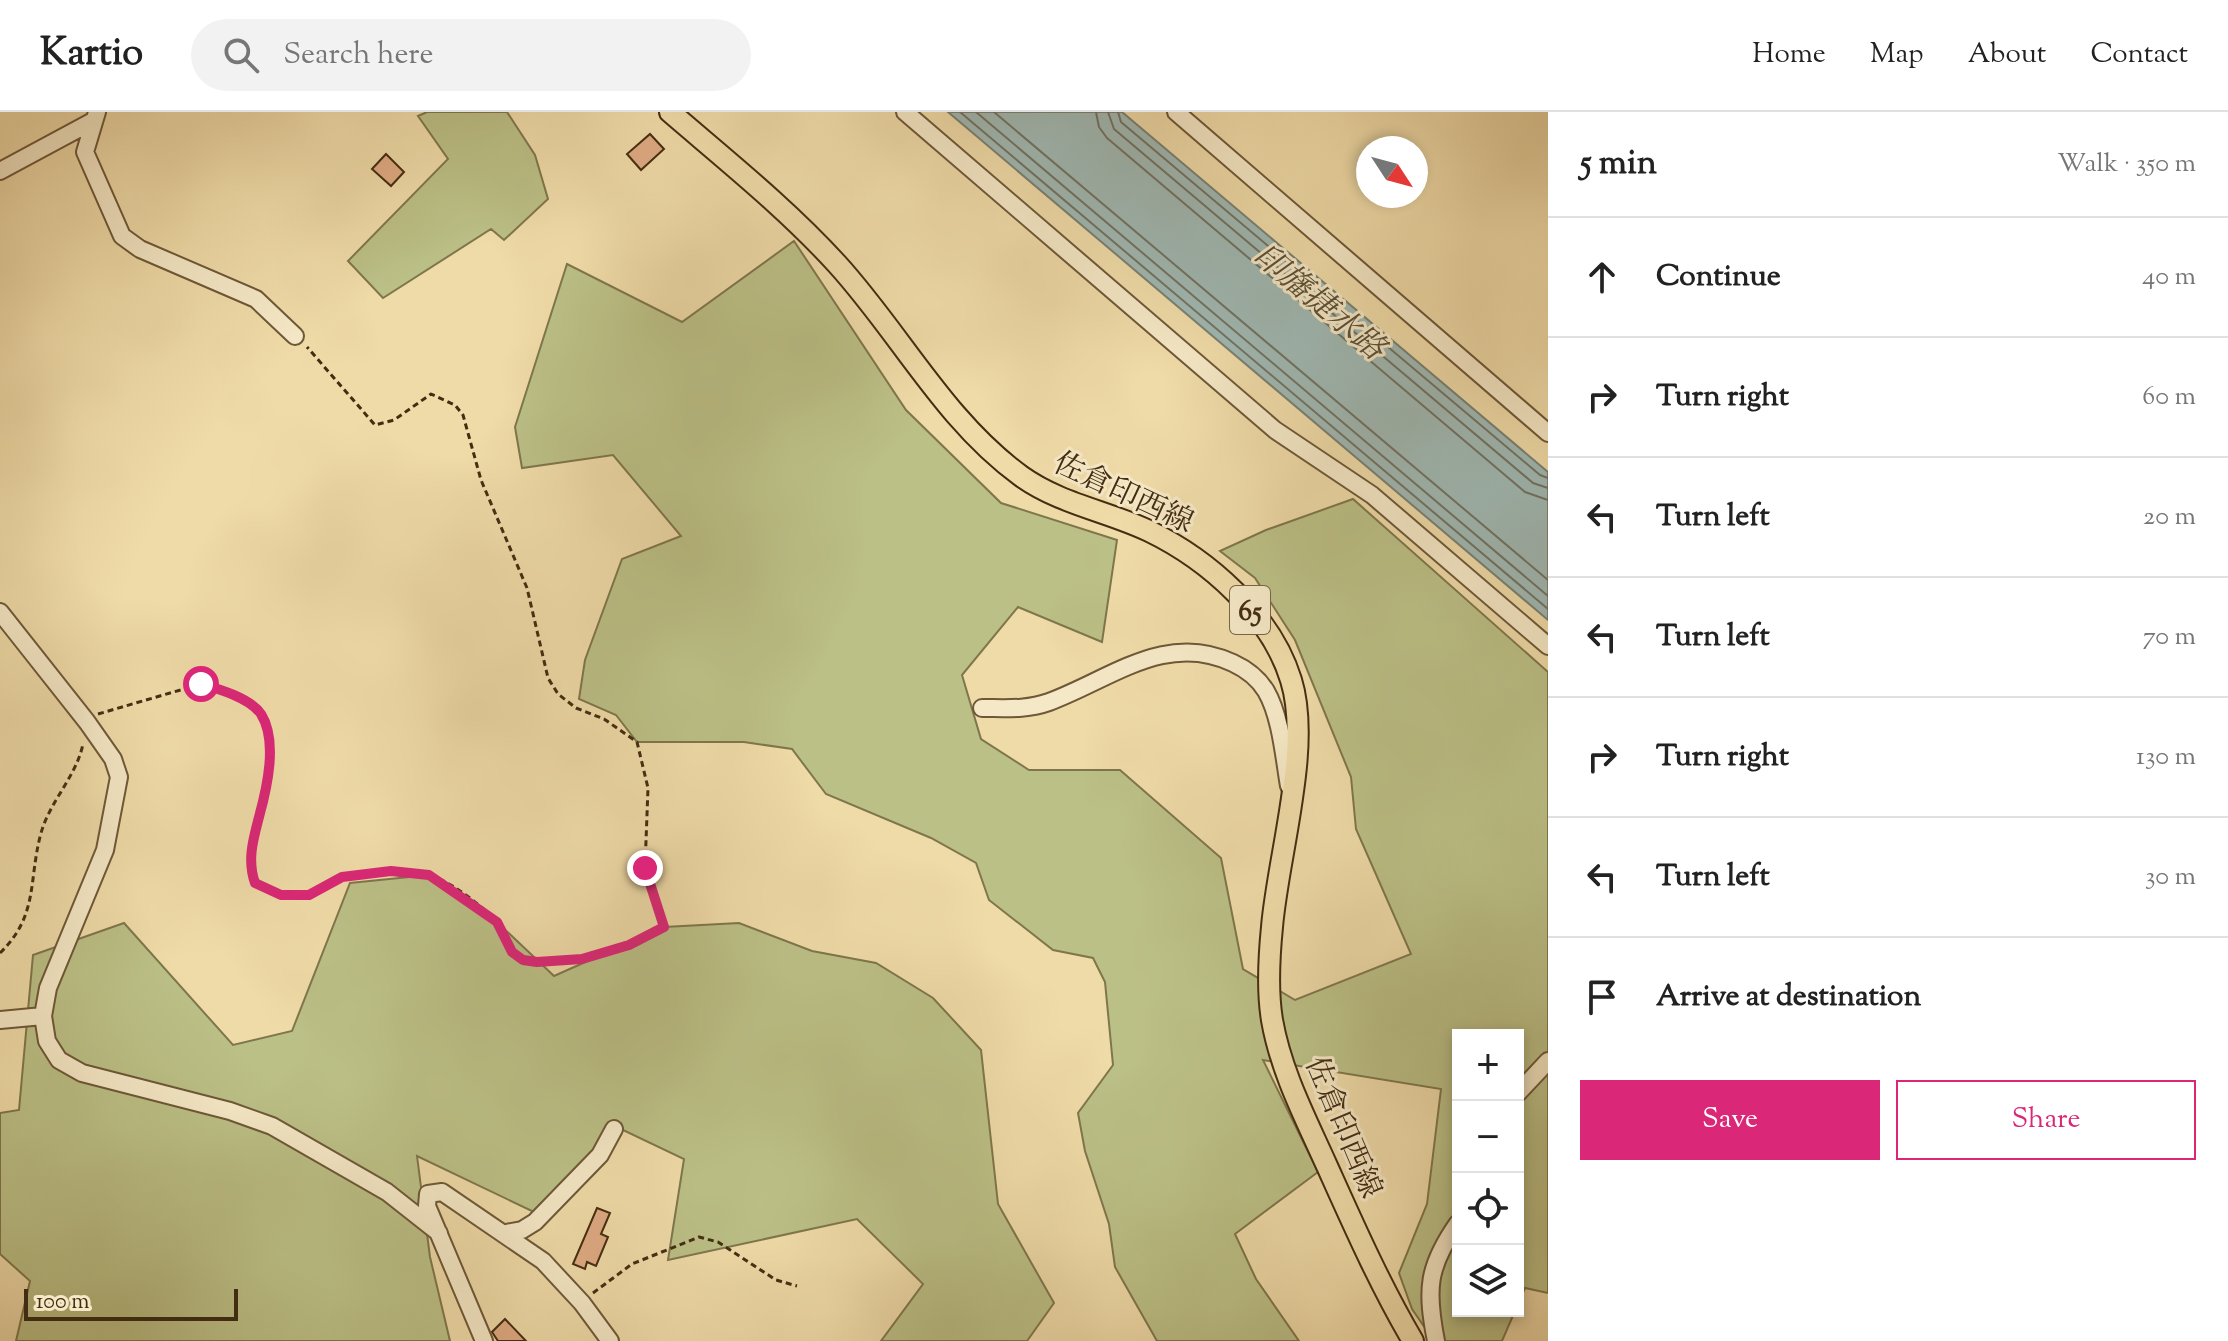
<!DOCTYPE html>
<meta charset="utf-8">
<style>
:root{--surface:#fff;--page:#f2f2f2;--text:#222;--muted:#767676;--line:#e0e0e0;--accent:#db2777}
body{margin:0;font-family:"Sorts Mill Goudy","Noto Serif JP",serif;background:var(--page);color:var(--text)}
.controls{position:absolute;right:24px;bottom:24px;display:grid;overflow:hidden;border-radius:0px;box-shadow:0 4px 12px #0003}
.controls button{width:72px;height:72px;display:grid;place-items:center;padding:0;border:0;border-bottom:2px solid var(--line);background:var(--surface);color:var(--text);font:40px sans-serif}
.compass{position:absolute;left:1356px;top:24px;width:72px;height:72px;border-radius:50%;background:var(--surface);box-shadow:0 4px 12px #0003;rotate:126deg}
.scale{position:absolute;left:24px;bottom:20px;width:214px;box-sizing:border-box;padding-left:8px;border:4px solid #432d12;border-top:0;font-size:22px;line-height:28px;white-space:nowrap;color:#432d12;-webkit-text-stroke:6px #f5e8c6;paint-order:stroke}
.stop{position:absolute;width:24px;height:24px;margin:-18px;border:6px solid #db2777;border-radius:50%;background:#fff}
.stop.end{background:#db2777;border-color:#fff;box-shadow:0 2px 8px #0008}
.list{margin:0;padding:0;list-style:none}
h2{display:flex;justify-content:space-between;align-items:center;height:104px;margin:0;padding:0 32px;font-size:34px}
h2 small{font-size:26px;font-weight:400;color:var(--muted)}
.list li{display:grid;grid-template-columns:52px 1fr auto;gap:24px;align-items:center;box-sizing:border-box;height:120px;padding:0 32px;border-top:2px solid var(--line)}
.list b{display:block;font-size:30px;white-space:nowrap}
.list em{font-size:26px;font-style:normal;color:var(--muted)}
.actions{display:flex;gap:16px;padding:24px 32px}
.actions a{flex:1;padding:18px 0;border:2px solid var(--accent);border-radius:0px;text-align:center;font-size:28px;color:var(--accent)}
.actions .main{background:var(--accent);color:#fff}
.icon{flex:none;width:44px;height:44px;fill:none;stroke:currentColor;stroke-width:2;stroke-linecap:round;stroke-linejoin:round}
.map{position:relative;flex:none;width:1548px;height:1229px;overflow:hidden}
header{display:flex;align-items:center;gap:48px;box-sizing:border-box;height:112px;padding:0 40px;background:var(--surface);border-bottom:2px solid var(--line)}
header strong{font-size:38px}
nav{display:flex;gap:44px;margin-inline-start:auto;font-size:28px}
.search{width:560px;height:72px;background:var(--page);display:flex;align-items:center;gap:20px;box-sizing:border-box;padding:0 28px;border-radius:44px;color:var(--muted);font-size:30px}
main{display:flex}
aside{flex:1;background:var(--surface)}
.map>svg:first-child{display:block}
.green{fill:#bbc086;stroke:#7f764c;stroke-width:2}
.water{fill:#9fb8b3;stroke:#7a8073;stroke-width:2}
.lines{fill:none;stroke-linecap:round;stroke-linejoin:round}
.shore{stroke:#717262;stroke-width:2}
.building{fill:#dfab84;stroke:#432d12;stroke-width:2}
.minor-casing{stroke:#6e5838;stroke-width:20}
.major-casing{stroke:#432d12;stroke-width:24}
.path{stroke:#432d12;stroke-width:3;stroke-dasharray:6 4;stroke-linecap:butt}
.minor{stroke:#f5e8c6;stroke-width:16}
.major{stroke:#efdba8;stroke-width:20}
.route{stroke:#db2777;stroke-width:10}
.labels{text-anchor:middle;stroke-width:6;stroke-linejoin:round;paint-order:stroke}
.shield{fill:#f5e8c6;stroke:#786548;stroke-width:2}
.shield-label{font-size:28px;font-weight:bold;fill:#432d12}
.street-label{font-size:30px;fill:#432d12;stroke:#f5e8c6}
.water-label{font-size:32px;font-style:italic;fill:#5a503a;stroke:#f5e8c6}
</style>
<header>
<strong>Kartio</strong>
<div class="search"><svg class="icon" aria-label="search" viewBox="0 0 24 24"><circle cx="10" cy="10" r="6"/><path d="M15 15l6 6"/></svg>Search here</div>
<nav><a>Home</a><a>Map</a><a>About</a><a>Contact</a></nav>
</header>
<main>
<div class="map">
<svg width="1548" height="1229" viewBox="0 0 1548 1229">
<rect width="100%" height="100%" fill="#efdba8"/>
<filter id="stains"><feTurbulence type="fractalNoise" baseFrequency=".0025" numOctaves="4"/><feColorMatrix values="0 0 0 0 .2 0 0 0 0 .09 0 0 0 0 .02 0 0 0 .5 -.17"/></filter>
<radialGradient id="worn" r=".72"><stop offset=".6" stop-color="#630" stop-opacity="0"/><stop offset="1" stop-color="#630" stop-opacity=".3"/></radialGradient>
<path class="green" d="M427 0H507L535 43 548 87 504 128 491 117 383 186 348 149 448 47 418 4Z
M794 129 906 298 1001 391 1117 428 1102 530 1018 495 962 563 981 627 1029 658H1120L1221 746 1243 857 1295 888 1411 842 1356 717 1351 665 1295 528 1255 466 1220 439 1266 418 1353 387 1548 560V1181L1525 1176 1518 1191V923H1458V1199H1515L1502 1229H1434L1412 1197 1399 1161 1427 1092 1441 977 1263 948 1318 1060 1235 1122 1256 1167 1299 1229H1157L1115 1155 1109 1112 1085 1039 1078 1001 1113 953 1105 870 1093 846 1053 838 989 788 976 751 931 726 826 682 792 637 744 630H637L616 603 579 587 585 548 622 447 681 424 613 343 522 356 515 315 567 152 682 210Z
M429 763 497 810 554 864 664 815 739 811 812 839 876 851 933 886 981 938 998 1092 1054 1191 1027 1229H881L923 1172 857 1107 668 1148 684 1047 621 1017 534 1100 417 1044 430 1145 450 1229H16L30 1169 0 1142V1001L19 998 33 843 124 811 233 933 292 919 350 771Z"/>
<path class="water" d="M948 0H1122L1548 360V508Z"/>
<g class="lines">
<path class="shore" d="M960 0 1548 497
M976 0 1548 484
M994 0 1548 468
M1096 0 1099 15 1107 26 1525 380 1548 388
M1108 0 1114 17 1533 371 1548 376
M1118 0 1121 10 1540 363 1548 366"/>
</g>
<path class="building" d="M650 22 664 37 641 58 627 42Z
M386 42 404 60 391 74 372 57Z
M597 1096 610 1101 601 1122 608 1125 596 1154 587 1150 585 1157 573 1152Z
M505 1207 526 1229H498L492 1220Z"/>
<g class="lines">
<defs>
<path id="minor" d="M97 0 85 40 122 124 140 137 256 187 295 224
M905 0 1275 318 1372 383 1548 534
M1176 0 1548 321
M0 59 93 9
M0 500 87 610 113 647 119 665 105 738 48 876 43 904 47 929 59 948 82 961 230 999 272 1014 387 1080 439 1121
M982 596C1005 596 1027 598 1049 590 1111 567 1166 519 1233 551 1246 557 1258 566 1266 579 1281 605 1284 645 1289 674
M0 908 43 904
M1518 981 1548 949
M506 1121 522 1118 535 1110 600 1043 614 1017
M484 1229 427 1094 428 1082 442 1080 543 1149 582 1191 610 1229
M1436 1229C1426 1178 1427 1155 1458 1111"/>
<path id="major" d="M670 0C727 49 787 97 837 152 900 221 944 308 1021 364 1060 392 1107 399 1149 419 1209 448 1271 503 1291 568 1312 635 1278 743 1272 815 1269 845 1267 878 1272 908 1281 960 1306 1007 1327 1054 1354 1114 1380 1173 1413 1229"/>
</defs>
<use href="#minor" class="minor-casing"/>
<use href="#major" class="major-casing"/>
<path class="path" d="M98 602 201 572 225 579 260 601 270 627 264 689 249 755 255 771C299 791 299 783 340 766 364 756 400 758 425 762 447 766 481 793 496 809 504 818 506 833 514 841 541 869 635 830 664 815L645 756 648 676 637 630 604 607 576 596 558 582 548 566 527 476 481 368 463 303 455 293 431 282 394 308 375 313 307 235
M0 841C39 803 28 769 41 721 50 689 76 665 83 632
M593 1181 632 1152 699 1125 718 1130 776 1168 797 1174"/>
<use href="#minor" class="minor"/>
<use href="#major" class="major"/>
</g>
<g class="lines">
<path class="route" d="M201 572C219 577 250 586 261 602 278 629 267 676 259 705 253 728 247 748 255 771L281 783H309L342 765 391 759 429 763 497 810 512 840 523 848 537 850 582 847 629 833 664 815 645 756"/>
</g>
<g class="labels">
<rect class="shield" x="1230" y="474" width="40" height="48" rx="6"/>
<g class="shield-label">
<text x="1250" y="508">65</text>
</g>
<g class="street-label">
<text transform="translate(1124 380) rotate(25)" y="10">佐倉印西線</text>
<text transform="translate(1344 1015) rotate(67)" y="10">佐倉印西線</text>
</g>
<g class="water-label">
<text transform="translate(1320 189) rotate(40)" y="11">印旛捷水路</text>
</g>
</g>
<rect width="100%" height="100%" filter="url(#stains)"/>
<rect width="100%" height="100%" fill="url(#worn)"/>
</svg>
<div class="controls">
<button>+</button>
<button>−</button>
<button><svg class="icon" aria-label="locate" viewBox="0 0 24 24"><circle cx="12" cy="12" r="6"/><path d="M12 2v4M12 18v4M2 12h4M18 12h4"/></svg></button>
<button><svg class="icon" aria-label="layers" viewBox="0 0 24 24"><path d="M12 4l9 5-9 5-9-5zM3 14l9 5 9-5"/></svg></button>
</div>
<svg class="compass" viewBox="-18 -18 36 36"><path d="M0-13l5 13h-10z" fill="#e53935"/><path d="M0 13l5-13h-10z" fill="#767676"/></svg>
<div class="scale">100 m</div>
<div class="stop" style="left:201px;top:572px"></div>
<div class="stop end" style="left:645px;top:756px"></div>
</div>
<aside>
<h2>5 min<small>Walk · 350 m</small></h2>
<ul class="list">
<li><svg class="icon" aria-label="ahead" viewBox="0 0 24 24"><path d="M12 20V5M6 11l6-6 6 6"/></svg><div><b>Continue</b></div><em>40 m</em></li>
<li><svg class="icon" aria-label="right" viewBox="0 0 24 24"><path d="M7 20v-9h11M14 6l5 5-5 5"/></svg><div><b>Turn right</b></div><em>60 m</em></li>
<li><svg class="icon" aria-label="left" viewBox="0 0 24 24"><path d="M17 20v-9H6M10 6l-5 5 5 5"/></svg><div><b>Turn left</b></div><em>20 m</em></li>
<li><svg class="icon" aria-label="left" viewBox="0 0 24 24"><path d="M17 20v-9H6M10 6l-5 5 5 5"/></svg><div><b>Turn left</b></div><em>70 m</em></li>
<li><svg class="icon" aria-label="right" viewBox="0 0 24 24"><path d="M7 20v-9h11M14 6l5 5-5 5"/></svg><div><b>Turn right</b></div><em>130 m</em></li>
<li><svg class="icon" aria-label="left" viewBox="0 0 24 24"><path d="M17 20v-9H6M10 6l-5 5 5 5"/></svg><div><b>Turn left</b></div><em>30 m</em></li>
<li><svg class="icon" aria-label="arrive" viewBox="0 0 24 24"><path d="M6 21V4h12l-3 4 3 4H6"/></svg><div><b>Arrive at destination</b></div></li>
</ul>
<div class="actions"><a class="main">Save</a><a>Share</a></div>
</aside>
</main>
